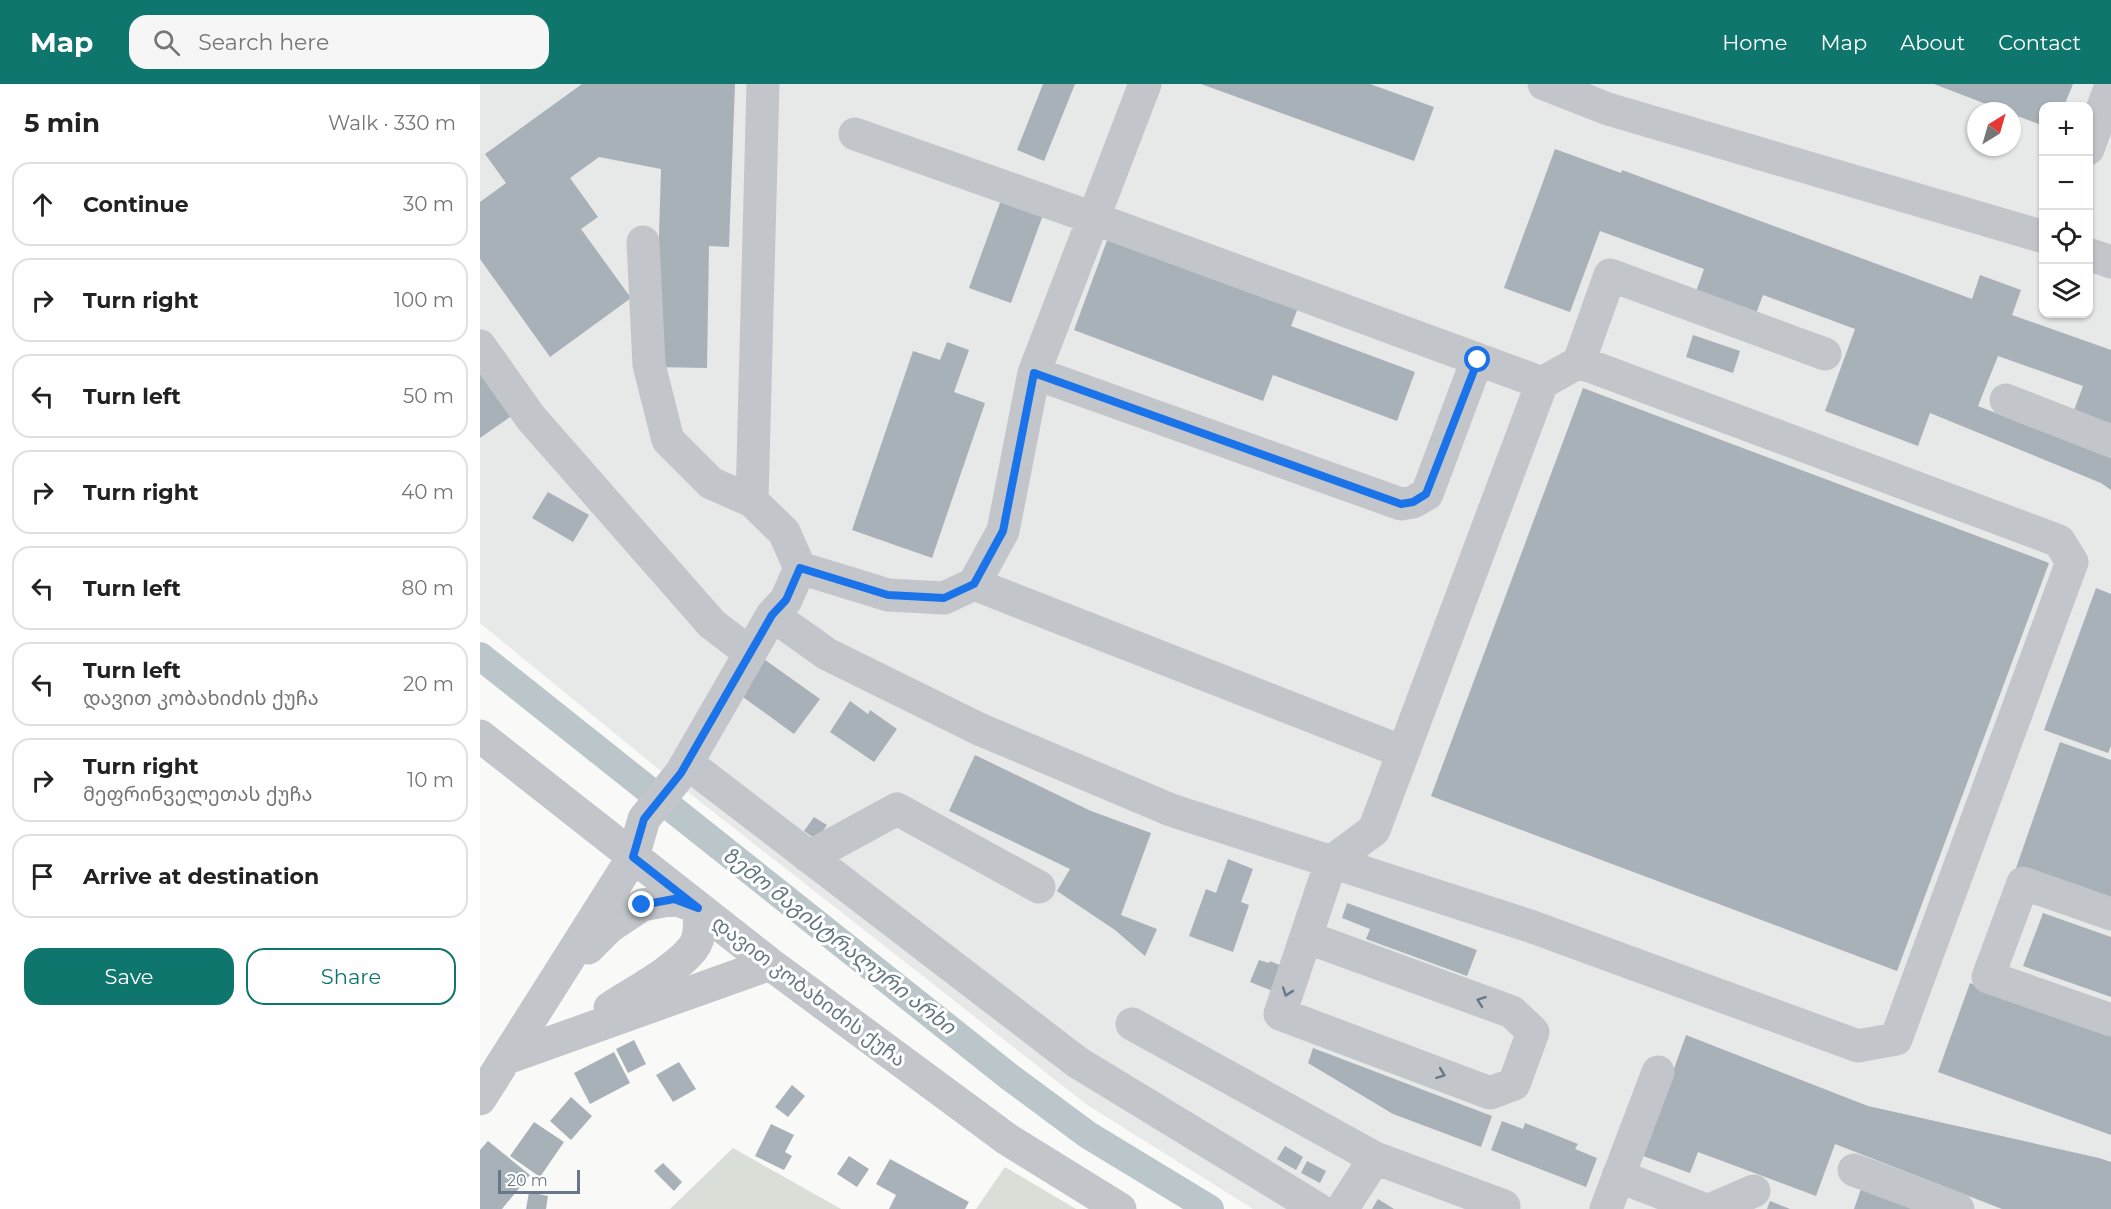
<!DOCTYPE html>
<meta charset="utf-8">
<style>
:root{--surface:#fff;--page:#f6f6f6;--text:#222;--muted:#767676;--line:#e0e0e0;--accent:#0f766e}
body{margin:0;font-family:Montserrat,"Noto Sans Georgian",sans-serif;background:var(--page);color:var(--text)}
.controls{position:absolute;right:18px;top:18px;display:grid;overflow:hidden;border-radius:12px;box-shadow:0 2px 4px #0004}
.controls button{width:54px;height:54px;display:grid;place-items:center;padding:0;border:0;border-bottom:2px solid var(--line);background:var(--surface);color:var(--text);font:30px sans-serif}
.compass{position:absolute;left:1487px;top:18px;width:54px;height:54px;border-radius:50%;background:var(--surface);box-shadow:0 2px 4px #0004;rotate:37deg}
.scale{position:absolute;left:18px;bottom:15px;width:82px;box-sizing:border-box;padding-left:6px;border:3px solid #687888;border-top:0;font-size:16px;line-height:21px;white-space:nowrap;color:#687888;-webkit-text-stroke:4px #fff;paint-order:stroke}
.stop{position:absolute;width:18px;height:18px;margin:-14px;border:4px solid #1a73e8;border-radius:50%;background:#fff}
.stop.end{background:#1a73e8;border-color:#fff;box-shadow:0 2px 6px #0008}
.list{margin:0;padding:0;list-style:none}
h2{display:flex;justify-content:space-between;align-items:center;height:78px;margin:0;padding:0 24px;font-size:26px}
h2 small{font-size:20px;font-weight:400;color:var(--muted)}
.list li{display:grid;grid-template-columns:39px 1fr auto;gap:18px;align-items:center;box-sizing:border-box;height:84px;margin:0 12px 12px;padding:0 12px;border:2px solid var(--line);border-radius:18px}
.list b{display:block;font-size:22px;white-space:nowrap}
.list p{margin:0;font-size:20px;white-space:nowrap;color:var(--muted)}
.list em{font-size:20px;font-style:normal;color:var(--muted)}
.actions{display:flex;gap:12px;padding:18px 24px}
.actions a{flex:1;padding:14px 0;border:2px solid var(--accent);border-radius:18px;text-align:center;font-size:21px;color:var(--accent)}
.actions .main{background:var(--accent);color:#fff}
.icon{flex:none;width:33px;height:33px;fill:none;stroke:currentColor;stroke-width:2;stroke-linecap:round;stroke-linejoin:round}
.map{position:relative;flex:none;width:1631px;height:1125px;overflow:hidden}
header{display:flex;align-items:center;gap:36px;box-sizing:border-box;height:84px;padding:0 30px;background:var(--accent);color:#fff}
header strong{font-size:28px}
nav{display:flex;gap:33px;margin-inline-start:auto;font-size:21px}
.search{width:420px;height:54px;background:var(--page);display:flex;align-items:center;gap:15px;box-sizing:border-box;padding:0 21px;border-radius:18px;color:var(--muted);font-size:22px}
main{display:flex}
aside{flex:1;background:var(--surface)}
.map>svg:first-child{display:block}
.built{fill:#e7e8e8;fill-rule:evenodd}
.green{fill:#d9ded6}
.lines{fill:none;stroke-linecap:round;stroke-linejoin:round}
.canal{stroke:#bbc6cb;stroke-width:28}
.building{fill:#a9b1b8}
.minor{stroke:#c2c6cb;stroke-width:33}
.oneway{stroke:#687888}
.route{stroke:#1a73e8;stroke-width:8}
.labels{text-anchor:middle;stroke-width:6;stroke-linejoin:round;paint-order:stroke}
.street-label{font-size:20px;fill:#687888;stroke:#fff}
.water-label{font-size:21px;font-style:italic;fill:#647883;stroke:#fff}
</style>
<header>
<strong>Map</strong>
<div class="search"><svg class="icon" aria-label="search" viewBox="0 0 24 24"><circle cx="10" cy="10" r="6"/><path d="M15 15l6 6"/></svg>Search here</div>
<nav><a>Home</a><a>Map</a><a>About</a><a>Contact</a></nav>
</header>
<main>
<aside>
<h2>5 min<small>Walk · 330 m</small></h2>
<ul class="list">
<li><svg class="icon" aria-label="ahead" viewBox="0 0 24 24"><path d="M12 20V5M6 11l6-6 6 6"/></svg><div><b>Continue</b></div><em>30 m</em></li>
<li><svg class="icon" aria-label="right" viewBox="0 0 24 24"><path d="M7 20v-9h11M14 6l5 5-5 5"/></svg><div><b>Turn right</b></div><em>100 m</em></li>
<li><svg class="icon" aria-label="left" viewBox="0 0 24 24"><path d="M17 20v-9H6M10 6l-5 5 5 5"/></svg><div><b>Turn left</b></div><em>50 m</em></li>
<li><svg class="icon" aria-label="right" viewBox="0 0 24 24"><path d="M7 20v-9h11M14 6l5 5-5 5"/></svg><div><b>Turn right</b></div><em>40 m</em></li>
<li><svg class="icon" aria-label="left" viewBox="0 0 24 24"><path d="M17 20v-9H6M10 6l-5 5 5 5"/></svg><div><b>Turn left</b></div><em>80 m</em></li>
<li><svg class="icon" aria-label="left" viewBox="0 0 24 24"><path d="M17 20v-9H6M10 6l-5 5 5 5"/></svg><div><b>Turn left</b><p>დავით კობახიძის ქუჩა</p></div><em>20 m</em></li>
<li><svg class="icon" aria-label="right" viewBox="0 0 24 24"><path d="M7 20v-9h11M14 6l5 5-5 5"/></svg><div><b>Turn right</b><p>მეფრინველეთას ქუჩა</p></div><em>10 m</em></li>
<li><svg class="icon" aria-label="arrive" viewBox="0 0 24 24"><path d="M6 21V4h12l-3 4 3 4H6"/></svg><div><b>Arrive at destination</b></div></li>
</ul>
<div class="actions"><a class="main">Save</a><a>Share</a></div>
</aside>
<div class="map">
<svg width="1631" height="1125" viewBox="0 0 1631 1125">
<rect width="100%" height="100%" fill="#f9f9f7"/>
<path class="built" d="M0 0H1631V1125H773L606 1020 176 683 0 539ZM1564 22H1608V230H1564ZM1496 27H1532V63H1496Z"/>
<path class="green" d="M253 1064 361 1125H190Z
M525 1083 596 1125H496Z"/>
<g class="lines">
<path class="canal" d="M0 572 531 994 608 1051 730 1125"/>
</g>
<path class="building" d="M102 0H255L249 163 229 162 227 284 175 283 181 85 119 73 90 94 118 133 101 145 151 214 70 273 0 175V118L26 99 5 70Z
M563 0H595L564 77 537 66Z
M721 0H890L954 23 934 77Z
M1454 0H1593L1584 22H1564V42L1532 30V27H1524Z
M1075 65 1141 89 1142 86 1492 215 1500 191 1541 206 1532 231 1631 266V343L1593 329 1603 302 1518 272 1498 322 1631 374V406L1621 399 1450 329 1438 362 1345 327 1375 245 1283 211 1274 235 1214 213 1224 185 1120 147 1090 228 1024 204Z
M521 116 563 131 531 219 489 204Z
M629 151 819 221 811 242 935 288 917 337 793 291 783 317 594 246Z
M1213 251 1260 267 1253 289 1206 273Z
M467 258 489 266 474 308 505 319 452 474 372 446 433 267 460 276Z
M0 284 33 331 0 354Z
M1103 304 1569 479 1417 887 951 712Z
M68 408 109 431 93 458 52 434Z
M1616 504 1631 510V662L1628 669 1564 646Z
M281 573 340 615 314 650 256 608Z
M370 617 388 630 390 626 417 645 394 678 350 648Z
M1580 658 1631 676V817L1536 784Z
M495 671 611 727 671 749 641 831 677 845 665 872 635 846 577 807 590 785 469 727Z
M334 733 347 741 337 756 324 747Z
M748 775 773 785 761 818 769 821 753 868 709 852 726 805 736 809Z
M867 819 997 866 987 892 886 855 890 845 862 834Z
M1563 829 1631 853V913L1543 882Z
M779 876 789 879 790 877 809 885 800 910 770 898Z
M1490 899 1631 950V1051L1458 988Z
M1206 951 1388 1022 1619 1074 1631 1078V1125H1522L1355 1060 1336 1112 1218 1068 1210 1089 1163 1072Z
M154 956 166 980 148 989 136 965Z
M833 964 1012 1032 1001 1063 913 1030 828 979Z
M134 968 150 999 110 1020 94 989Z
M199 978 216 1005 193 1018 176 991Z
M312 1001 325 1012 308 1033 295 1023Z
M91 1013 112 1032 91 1056 70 1037Z
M1022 1037 1043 1045 1045 1039 1098 1060 1095 1065 1117 1074 1106 1103 1011 1066Z
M54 1038 84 1058 60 1093 30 1072Z
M291 1040 314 1051 305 1068 312 1072 304 1086 275 1072Z
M8 1057 50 1091 22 1125H0V1066Z
M805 1062 823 1073 816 1086 797 1075Z
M369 1072 389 1085 377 1103 357 1090Z
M410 1075 489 1118 485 1125H409L416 1111 396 1100Z
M827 1077 846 1087 840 1099 821 1089Z
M183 1079 202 1098 194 1107 174 1087Z
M1381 1105 1435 1125H1374Z
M49 1108 68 1112 66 1125H46Z
M898 1115 914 1125H892Z
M1290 1117 1310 1125H1287Z"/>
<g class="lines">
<path class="minor" d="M1064 0 1128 25 1564 153
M375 50 613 134 1062 299 1099 278 1130 191 1345 270
M1608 65 1631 1
M1608 170 1631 178
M0 262 51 334 232 540 270 569
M554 289 921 420 933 418 947 410 997 276
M1526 316 1631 357
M272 417 283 0
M320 484 408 511 464 514 494 500 523 447 554 289 665 0
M494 500 923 668
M292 531 347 570 499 645 691 726 1050 842 1378 962 1416 955 1592 478 1579 457 1099 278
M0 652 290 880 527 1055 640 1125
M207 679 597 978 838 1125
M329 773 417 725 559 803
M1631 830 1543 799 1508 893 1631 936
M826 853 1032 928 1053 948 1034 1000 1010 1009 800 930 851 778 894 746 1062 299
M108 864 129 843 162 821 194 815 217 823
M130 924C154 908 195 887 213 864 221 854 220 836 218 824
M652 940 895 1074 1024 1122
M27 974 290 880
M0 1015 153 773 164 735 201 689 292 531 306 516 320 484 304 448 272 417 231 399 188 356 169 281 163 158
M1374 1086 1478 1125
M1138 1092 1223 1125
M862 1125 895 1074
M1126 1125 1178 988
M1232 1125 1274 1107"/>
</g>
<defs><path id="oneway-chevron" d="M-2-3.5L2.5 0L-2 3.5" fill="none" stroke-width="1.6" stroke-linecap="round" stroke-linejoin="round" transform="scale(1.5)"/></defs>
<g class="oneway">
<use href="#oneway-chevron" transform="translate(807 908) rotate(109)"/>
<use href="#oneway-chevron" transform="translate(1001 917) rotate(-160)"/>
<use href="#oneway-chevron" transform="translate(961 990) rotate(21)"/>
</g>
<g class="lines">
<path class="route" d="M162 821 194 815 218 824 153 773 164 735 201 689 292 531 306 516 320 484 408 511 464 514 494 500 523 447 554 289 921 420 933 418 946 410 998 276"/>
</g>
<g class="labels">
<g class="street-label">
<text transform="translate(329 907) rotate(37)" y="7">დავით კობახიძის ქუჩა</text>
</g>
<g class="water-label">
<text transform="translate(359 857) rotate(38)" y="7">ზემო მაგისტრალური არხი</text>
</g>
</g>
</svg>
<div class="controls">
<button>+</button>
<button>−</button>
<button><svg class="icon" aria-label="locate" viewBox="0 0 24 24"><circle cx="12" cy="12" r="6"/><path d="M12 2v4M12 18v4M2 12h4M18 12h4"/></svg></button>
<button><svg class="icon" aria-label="layers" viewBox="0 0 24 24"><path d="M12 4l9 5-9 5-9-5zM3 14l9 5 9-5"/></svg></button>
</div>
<svg class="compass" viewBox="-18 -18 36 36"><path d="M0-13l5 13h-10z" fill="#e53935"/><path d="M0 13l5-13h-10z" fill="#767676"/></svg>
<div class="scale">20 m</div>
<div class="stop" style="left:998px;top:276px"></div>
<div class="stop end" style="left:162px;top:821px"></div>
</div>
</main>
